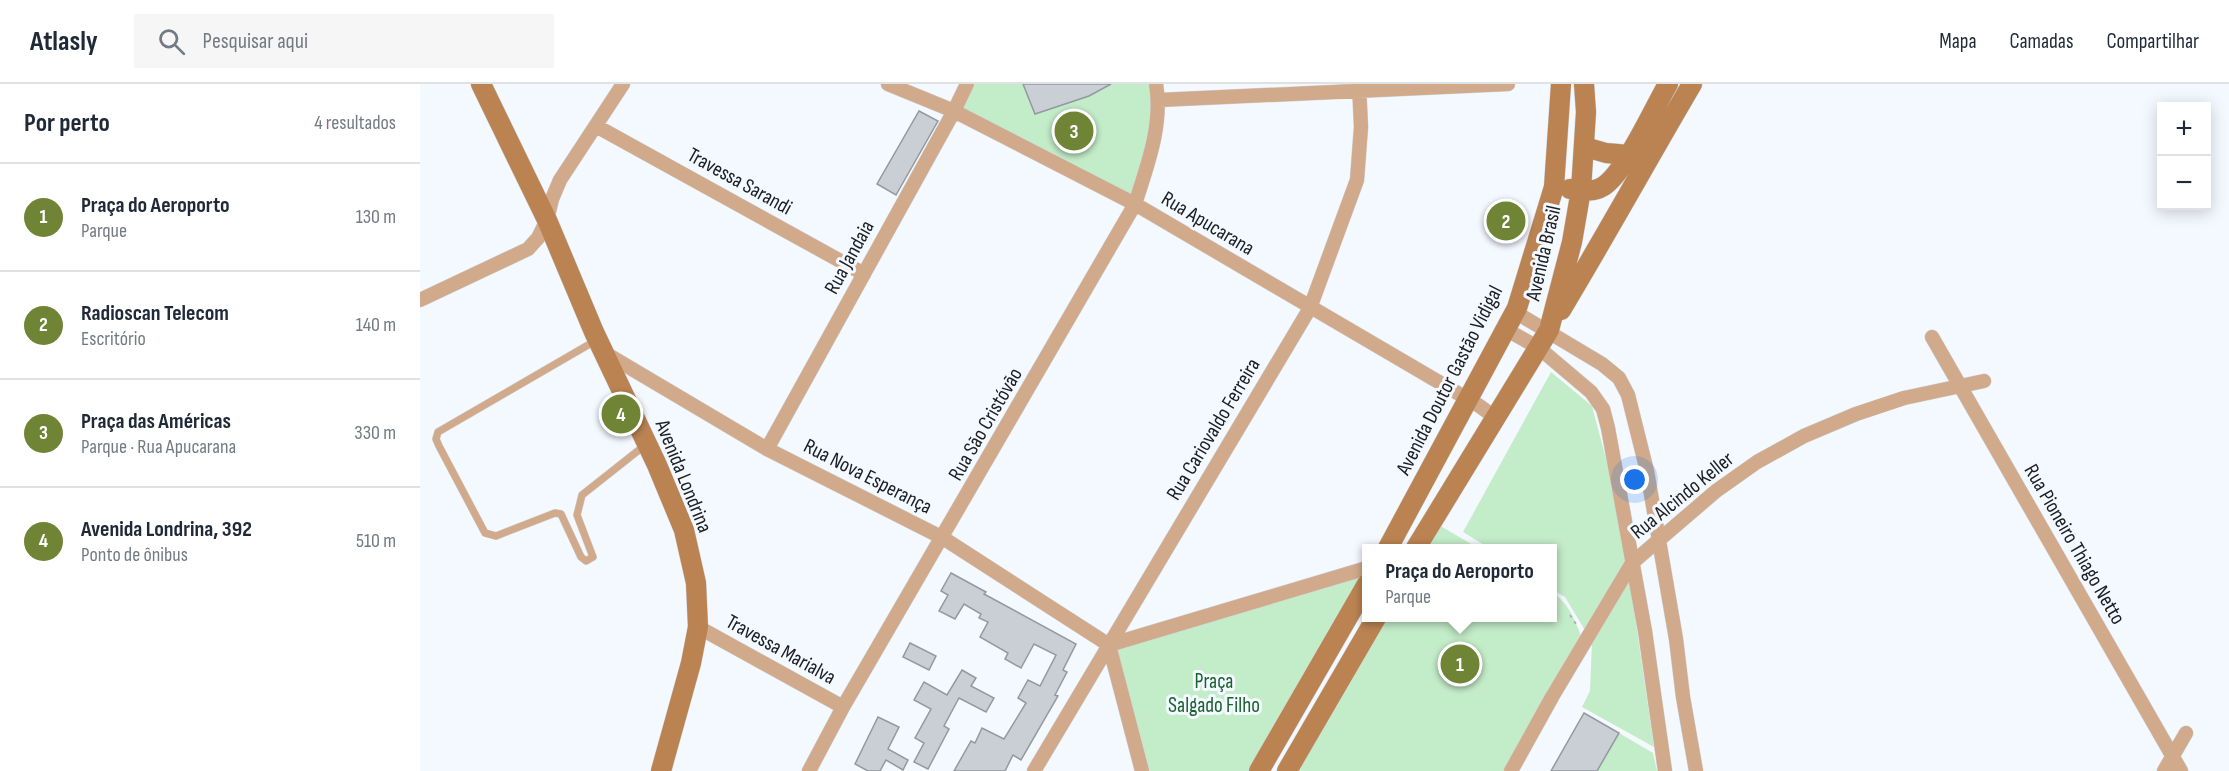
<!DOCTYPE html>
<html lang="pt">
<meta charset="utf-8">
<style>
:root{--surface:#fff;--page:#f6f6f7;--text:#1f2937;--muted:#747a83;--line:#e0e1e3;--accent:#6f8435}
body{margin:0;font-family:"Sofia Sans Condensed",sans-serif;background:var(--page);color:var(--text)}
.controls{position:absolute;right:18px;top:18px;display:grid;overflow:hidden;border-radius:0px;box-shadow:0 3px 15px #0003}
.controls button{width:54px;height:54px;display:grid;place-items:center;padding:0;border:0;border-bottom:2px solid var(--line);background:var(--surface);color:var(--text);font:30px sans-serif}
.you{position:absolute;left:1215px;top:396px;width:21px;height:21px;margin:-15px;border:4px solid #fff;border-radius:50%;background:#1a73e8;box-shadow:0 0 0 9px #1a73e833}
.badge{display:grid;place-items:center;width:39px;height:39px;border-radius:50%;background:var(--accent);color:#fff;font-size:20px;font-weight:700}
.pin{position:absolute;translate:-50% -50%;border:3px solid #fff;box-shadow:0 2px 6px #0006}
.popup{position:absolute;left:942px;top:460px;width:195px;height:78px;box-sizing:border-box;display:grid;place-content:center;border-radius:0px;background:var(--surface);filter:drop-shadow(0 2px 4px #0005);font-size:20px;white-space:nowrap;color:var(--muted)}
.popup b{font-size:22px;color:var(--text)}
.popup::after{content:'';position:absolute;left:50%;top:100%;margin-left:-12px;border:12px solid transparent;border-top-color:var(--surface)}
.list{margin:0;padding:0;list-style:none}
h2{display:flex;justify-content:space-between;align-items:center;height:78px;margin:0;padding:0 24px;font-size:26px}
h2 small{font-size:20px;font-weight:400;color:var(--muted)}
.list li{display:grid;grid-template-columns:39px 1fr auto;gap:18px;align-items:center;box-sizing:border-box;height:108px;padding:0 24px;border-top:2px solid var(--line)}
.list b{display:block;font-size:22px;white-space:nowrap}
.list p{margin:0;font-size:20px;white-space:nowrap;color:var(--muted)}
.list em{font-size:20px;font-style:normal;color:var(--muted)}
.icon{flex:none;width:33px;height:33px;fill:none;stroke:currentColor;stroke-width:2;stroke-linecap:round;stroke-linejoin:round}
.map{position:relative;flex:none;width:1809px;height:687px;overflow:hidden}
header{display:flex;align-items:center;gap:36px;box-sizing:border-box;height:84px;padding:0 30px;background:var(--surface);border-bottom:2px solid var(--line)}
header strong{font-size:28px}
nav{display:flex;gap:33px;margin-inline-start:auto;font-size:21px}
.search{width:420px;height:54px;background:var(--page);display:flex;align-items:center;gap:15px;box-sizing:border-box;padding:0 21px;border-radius:0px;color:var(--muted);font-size:22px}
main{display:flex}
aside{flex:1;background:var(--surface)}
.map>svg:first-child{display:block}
.green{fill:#c3ecc8}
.building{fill:#caced5;stroke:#94999f;stroke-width:1.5}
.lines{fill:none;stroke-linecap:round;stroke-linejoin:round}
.lane-casing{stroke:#d1d5db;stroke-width:8}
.street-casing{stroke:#d1d5db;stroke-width:15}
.secondary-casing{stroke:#d1d5db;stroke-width:21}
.path{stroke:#adb0b5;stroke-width:2;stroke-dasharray:3 4.5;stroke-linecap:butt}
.lane{stroke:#d0aa8a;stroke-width:7}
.street{stroke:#d0aa8a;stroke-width:14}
.secondary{stroke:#ba8351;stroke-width:20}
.labels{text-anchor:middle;stroke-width:6;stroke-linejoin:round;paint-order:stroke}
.street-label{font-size:21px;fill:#1c1e20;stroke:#f4f8ff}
.park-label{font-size:21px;fill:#1a622d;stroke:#f4f8ff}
</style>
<header>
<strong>Atlasly</strong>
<div class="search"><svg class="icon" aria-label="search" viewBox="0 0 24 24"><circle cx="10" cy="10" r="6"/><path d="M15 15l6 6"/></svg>Pesquisar aqui</div>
<nav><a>Mapa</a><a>Camadas</a><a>Compartilhar</a></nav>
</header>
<main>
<aside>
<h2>Por perto<small>4 resultados</small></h2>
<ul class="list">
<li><span class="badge">1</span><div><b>Praça do Aeroporto</b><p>Parque</p></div><em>130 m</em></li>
<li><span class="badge">2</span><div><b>Radioscan Telecom</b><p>Escritório</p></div><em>140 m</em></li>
<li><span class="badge">3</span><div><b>Praça das Américas</b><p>Parque · Rua Apucarana</p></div><em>330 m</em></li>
<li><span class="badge">4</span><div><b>Avenida Londrina, 392</b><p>Ponto de ônibus</p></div><em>510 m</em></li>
</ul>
</aside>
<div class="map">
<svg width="1809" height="687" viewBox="0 0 1809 687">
<rect width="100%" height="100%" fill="#f4f8ff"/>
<path class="green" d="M547 0H736L739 16 716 119 534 27Z
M1131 288 1172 322 1190 390 1212 512 1234 663 1162 623 1170 607 1172 558 1145 513 1133 506V464H1069L1043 448Z
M1012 437 1058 464H996Z
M947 484 840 687H722L689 561Z
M1133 509C1151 521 1156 540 1164 559L1091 687H867L956 534H1133Z
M1199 649 1233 669 1237 687H1175Z"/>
<path class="building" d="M603 0H691L669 12 615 30Z
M499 27 518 37 476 111 457 100Z
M531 489 566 508 564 510 656 560 643 586 647 588 635 611 638 612 601 676 593 671 585 687H534L551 657 555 659 562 644 584 655 606 619 598 614 608 596 620 602 636 571 614 560 601 584 585 575 588 569 560 553 568 538 559 534 561 530 544 520 535 535 519 527 528 511 521 507Z
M490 559 516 572 509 586 483 573Z
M542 586 556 594 551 602 574 614 566 628 539 614 524 642 529 645 508 685 494 678 504 659 495 654 511 625 494 616 504 598 527 611Z
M1164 629 1199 649 1177 687H1131Z
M458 633 479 643 468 665 488 676 483 686 466 676 460 687H448L435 680Z"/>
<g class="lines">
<defs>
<path id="lane" d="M175 257 18 348 16 355 19 362 65 449 76 452 135 429 141 430 161 473 166 477 173 473 157 431 162 411 224 362"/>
<path id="street" d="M468 0 534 27 715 120 1058 321 1076 334
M739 16 1088 0
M176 42 444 190
M0 216 108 165 118 154 127 136 132 115 140 96 203 0
M1095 228 1182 280 1199 294 1208 311 1227 387 1256 555 1263 613 1276 687
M1087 246 1119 264 1171 308 1183 325 1188 344 1225 547 1245 687
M1512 253 1761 687
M185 269 347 365 523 454 689 561
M347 365 534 27 547 0
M278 543 423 623
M689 561 947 484
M689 561 722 687
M389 687 423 623 715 120C727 82 743 41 736 0
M614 687 890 224 937 96 941 43 939 0
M1091 687 1132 613 1212 479 1296 407 1337 378 1384 352 1436 330 1484 314 1564 297
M1744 687 1766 649"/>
<path id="secondary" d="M61 0 127 136 174 248 237 381 264 446 276 499 278 543 271 579 241 687
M1165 63 1186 69 1209 71
M1150 105C1161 106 1172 109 1182 103 1204 91 1234 24 1248 0
M1141 226C1186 151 1228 75 1272 0
M968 464 1097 224 1134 103 1141 0
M996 464 1129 246 1152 158 1161 106 1166 28 1164 0
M839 687 947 500
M867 687 956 534"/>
</defs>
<use href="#lane" class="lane-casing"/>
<use href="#street" class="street-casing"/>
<use href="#secondary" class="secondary-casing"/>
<path class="path" d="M1150 531 1158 543"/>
<use href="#lane" class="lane"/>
<use href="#street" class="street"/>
<use href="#secondary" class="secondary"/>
</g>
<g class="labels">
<g class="street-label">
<text transform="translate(320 97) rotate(29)" y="7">Travessa Sarandi</text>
<text transform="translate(788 139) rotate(31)" y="7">Rua Apucarana</text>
<text transform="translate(1123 169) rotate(-77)" y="7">Avenida Brasil</text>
<text transform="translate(429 173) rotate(-61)" y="7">Rua Jandaia</text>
<text transform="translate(1029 296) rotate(-63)" y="7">Avenida Doutor Gastão Vidigal</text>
<text transform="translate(565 340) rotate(-60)" y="7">Rua São Cristóvão</text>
<text transform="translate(793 345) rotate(-59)" y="7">Rua Cariovaldo Ferreira</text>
<text transform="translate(264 392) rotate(68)" y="7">Avenida Londrina</text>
<text transform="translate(448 392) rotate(27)" y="7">Rua Nova Esperança</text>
<text transform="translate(1262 411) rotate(-39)" y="7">Rua Alcindo Keller</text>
<text transform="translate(1655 460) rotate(60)" y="7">Rua Pioneiro Thiago Netto</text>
<text transform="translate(361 565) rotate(29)" y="7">Travessa Marialva</text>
</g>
<g class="park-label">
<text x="794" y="604">Praça<tspan x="794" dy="24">Salgado Filho</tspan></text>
</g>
</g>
</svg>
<div class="controls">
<button>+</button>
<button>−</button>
</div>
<div class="you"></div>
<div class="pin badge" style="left:1040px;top:580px">1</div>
<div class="popup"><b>Praça do Aeroporto</b>Parque</div>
<div class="pin badge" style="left:1086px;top:137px">2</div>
<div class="pin badge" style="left:654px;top:47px">3</div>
<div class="pin badge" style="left:201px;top:330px">4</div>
</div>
</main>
